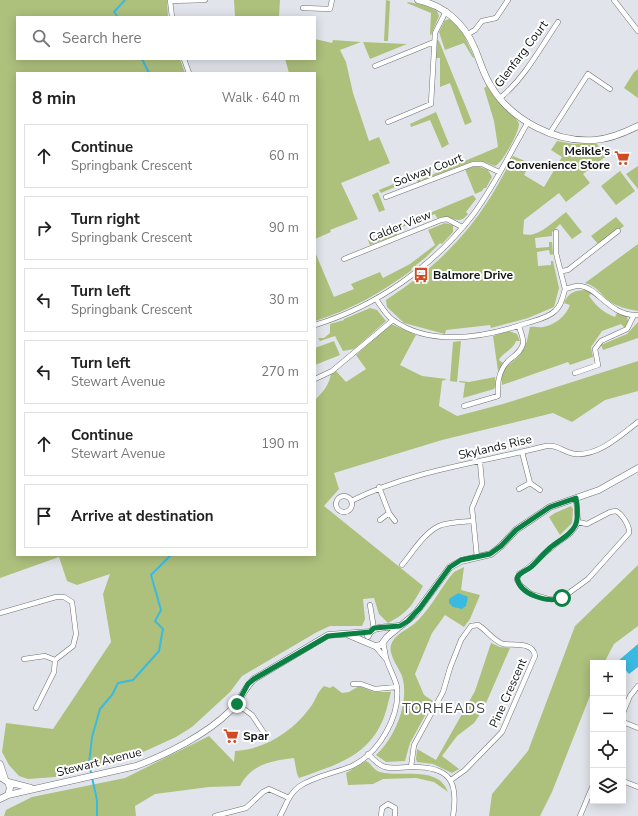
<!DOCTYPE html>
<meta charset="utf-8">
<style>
:root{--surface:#fff;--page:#f6f6f6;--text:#222;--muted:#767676;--line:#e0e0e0}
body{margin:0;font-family:"Nunito Sans",sans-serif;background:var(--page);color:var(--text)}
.controls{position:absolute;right:12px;bottom:12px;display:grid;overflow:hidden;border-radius:0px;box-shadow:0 2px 10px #0003}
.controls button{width:36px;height:36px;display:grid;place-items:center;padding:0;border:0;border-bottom:1px solid var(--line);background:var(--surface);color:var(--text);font:20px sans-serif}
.stop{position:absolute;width:12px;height:12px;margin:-9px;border:3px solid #0b8043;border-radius:50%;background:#fff}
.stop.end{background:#0b8043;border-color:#fff;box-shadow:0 1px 4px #0008}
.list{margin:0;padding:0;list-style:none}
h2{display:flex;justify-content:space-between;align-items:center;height:52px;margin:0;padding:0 16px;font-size:17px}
h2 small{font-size:13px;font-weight:400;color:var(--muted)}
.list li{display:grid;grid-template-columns:26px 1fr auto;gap:12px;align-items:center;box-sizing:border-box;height:64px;margin:0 8px 8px;padding:0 8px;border:1px solid var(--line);border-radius:0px}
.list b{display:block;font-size:15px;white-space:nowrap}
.list p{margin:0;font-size:13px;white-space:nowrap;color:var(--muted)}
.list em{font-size:13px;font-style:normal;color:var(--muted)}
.icon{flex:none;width:22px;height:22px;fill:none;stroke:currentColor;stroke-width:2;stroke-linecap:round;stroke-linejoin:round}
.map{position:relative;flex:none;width:638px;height:816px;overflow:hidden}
.search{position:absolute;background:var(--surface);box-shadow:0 2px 10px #0003;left:16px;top:16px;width:300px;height:44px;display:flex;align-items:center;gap:10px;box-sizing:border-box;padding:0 14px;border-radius:0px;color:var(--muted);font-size:15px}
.panel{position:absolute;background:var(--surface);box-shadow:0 2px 10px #0003;left:16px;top:72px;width:300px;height:484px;border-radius:0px}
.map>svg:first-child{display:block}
.green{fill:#adc07c}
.water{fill:#3bbae1}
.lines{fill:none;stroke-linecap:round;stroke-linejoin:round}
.stream{stroke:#3bbae1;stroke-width:2}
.street-casing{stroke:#6e7176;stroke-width:5.5}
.secondary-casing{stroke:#6e7176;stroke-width:7}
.street{stroke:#fff;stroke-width:4.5}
.secondary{stroke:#fff;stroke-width:6}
.route{stroke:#0b8043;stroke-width:5}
.labels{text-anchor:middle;stroke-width:4;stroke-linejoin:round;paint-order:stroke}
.street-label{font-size:12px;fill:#111315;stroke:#fff}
.poi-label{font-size:12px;font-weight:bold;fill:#111315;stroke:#fff;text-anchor:start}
.quarter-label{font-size:14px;letter-spacing:1px;fill:#42454a;stroke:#fff}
</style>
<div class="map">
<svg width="638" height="816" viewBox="0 0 638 816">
<rect width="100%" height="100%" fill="#e1e5eb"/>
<path class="green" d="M0 0H167L168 17H17V59H180L185 73H17V555H315V400C323 392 329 385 331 374L336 371 346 382 366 369 356 355 391 324 416 335 400 365 422 376 447 379 442 381 439 406 457 416 503 404 638 361V391L605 400 572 422 553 413 442 440 334 473 339 489 324 506 423 586C412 605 409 612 388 623L379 614 374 598 363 599 365 619 362 626H330L317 632 242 676 230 692 192 727 176 737 130 758 55 777 28 779 19 776 9 765 2 752 6 723 53 729 111 642 103 594 110 574 77 585 67 581 59 557 0 578Z
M234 0H280L279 17H235Z
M386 0 390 1 388 41H384Z
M408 2 428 6 437 11 439 16 431 35H430L431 13 407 3Z
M450 19 463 33 474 57 473 58 464 43 445 50 439 32 444 22 443 21Z
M315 39 332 43 333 40 361 42 340 50 346 62 353 93 369 141 379 137 390 163 341 183 358 219 330 230 331 232 315 239V73H289L285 59H315Z
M437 40 439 41 472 122 465 125 450 83 440 87V58H436Z
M363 42 407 44 370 59Z
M638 69V98L624 88 634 72Z
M487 86C494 99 516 115 519 124 519 132 502 164 495 166L482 161H473L423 180 422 179 498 147 494 121 484 88Z
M436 112 449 144 442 148 430 120 411 127 410 124Z
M557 141 574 144H597L605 157 583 174 590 183 566 202 559 193 524 220 523 234C538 239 555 220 566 212L582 232 572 239 560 224 552 232V236L535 238 536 248 549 247V242H552L553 254 550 255 549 250 537 252 538 266 551 265V261H553L559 288 554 307 528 318 491 328 490 325 446 330 445 334 404 323 387 307 386 300C447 260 481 222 513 156L530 163 524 175 544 187 562 157 551 150Z
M477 166 488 170 492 177 486 188H484L482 191 475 194 465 169Z
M638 166V189L626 174Z
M620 171 635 191 616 205 601 186Z
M418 174 421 181 418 183 416 178 381 193 379 190Z
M378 192 385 210 379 212 372 195Z
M473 195 476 199 466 212 468 214C458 227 451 214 437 218L435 214 397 229 396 227Z
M616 217 624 226 599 245 591 236Z
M445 223 453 225V232L442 244 440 243 425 258 411 269 412 270C382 292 351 310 315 321V252L334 297 354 289 351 284 380 272 383 278 410 264 435 245 428 230Z
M395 230 397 235 370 245 368 240Z
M638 244V311C627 309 617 307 608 300 600 293 596 286 585 283Z
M585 290 591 293 589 296C596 306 604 313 615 317L617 313 627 317 628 321 625 328 621 324 602 331 591 347 593 357 570 365 568 362 502 385C499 365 513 365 522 352 527 345 528 335 530 327 535 326 539 328 543 327 555 325 566 316 570 305L564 303C568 293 575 290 585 290Z
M370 308 377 310 386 321 354 349 343 351 335 336 320 341 318 338H324L330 333V324L344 320V319Z
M638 322V338L603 350 601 345 627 334Z
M509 331 517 334 520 341H516C513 350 503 352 499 360L503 363 498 371 493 336Z
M334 341 340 355 315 365V348Z
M461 341 457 382 450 381 453 342Z
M495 377 496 385 494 389 463 398 465 383 459 382V381L469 382Z
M571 506 573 509 572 523 560 535 549 517 555 513Z
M638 565V626L614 644 604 663H593V688L552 792 540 816H489L492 794 528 751 575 626Z
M464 567 461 590 480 595 470 619 464 627 445 615 432 633 415 674 424 695 433 701 410 743 405 761 386 762 376 755C395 738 410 702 402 676 399 668 388 654 391 645 394 635 406 630 414 624 428 612 438 593 449 578L454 572Z
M491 643 500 647 510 648 483 710 474 723 457 736 442 756 459 769 452 773 433 764 417 762 416 759 417 749 436 760 475 691Z
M324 686 330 688 333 686 342 693 349 692 359 686 374 692H391C388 702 386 715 381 724 365 758 332 766 299 778L297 774 294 758C270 761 252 764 240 786L209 787 155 794 135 806 136 816H4L6 810 32 797 125 778 209 736 234 762 235 751C263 750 292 732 309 709 316 701 316 693 324 686Z
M366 761C370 762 373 770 380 772 401 778 438 765 448 792L434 782 416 778 383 779 373 784 348 785 346 773Z"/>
<path class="water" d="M458 593 468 597 466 606 462 609 453 607 449 603V599Z
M638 644V667L629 674 623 667V663L618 661Z"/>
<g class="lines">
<path class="stream" d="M118 17 114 12 125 0
M142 59 149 73
M97 816V800L89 764 92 737 100 709 112 695 118 683 133 680 159 651 163 629 155 621 161 610 151 575 171 555"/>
<defs>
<path id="street" d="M170 0 172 17
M614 0 638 31
M170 1 205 0
M303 8 330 9 332 0
M468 34 475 30 482 21 496 18 508 0
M184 59 189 73
M375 66 434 42
M500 98C524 79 541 47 558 22
M388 122 431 104 435 33 446 11
M550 133 588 74 610 89
M386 197 473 164H482L499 172
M556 232V253L565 289
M344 259 441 220 447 219 462 227
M562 271 568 270 618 231
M376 299C381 306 386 315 393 320 432 348 486 337 527 323 536 320 548 318 555 311 561 306 563 297 565 289 570 288 576 285 581 286 598 288 611 317 638 315
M315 325C377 306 432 267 472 216 494 187 510 153 528 122
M575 373 598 365 595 349 601 341 627 329 634 315
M315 379 332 371 393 320
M464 406 498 396C497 384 499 370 508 361 514 356 521 352 523 344 524 338 520 331 519 326
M522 452 530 483
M379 487 389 513 395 521
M519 489 530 483 540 490
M336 504a8 8 0 1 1 16 0a8 8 0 1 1-16 0Z
M576 498 578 522 587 524 610 512 616 511C622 514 630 526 629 533L588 579 562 598 548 599 531 594 521 586 517 580 519 574C533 566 539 557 551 548 561 539 573 535 578 522
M351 501C412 470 480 463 546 446 558 444 564 453 575 454 599 456 621 435 638 422
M380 520 389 513
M477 557 472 508 482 484 480 462
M402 565C412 553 424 533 439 526 449 522 462 522 473 521
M370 605 374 629
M0 613 56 597H64L72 602 76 634 73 646 55 660 54 672 36 708
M375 646 386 659
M24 659 45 656 55 660
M353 684H361L375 689 397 687
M237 704 252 715 264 733
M623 713 630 696 638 686
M623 722 638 728
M368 754C373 759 378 765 385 767 393 769 403 767 410 767 449 766 459 780 453 816
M411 767 414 745 443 692 450 668 461 640 471 626 478 625C487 630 492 640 503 644 512 646 533 641 535 656L502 732 465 770 451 780
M623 781 638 787
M215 816 246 808 263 792 269 789 289 798
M280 816C286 806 289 793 300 786 315 776 335 773 352 766 379 753 400 717 397 687 395 678 390 670 387 661 385 656 385 649 383 643
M381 816 382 808 388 804 395 808V816
M580 816 593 785"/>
<path id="secondary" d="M418 0C443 5 464 23 474 47 480 60 483 74 491 86 511 120 555 143 595 140 610 139 624 133 638 126
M349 635 375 646 381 645 387 637 415 614 450 567 461 561 491 554 501 546 516 530 550 507 599 490 638 468
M368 636C371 625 388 628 398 626
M0 764 5 779
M0 777 8 782 10 788 8 795 0 799
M8 782 31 788
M8 795 136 766C166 755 207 734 230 711 240 702 244 688 254 679L328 635 370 632"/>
</defs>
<use href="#street" class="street-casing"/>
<use href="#secondary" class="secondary-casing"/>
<use href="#street" class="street"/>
<use href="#secondary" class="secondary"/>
</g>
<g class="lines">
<path class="route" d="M237 704 248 684 254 679 328 636 370 632 374 628 400 626 408 621 420 608 450 567 461 560 490 554 501 546 516 530 550 507 576 498C581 529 574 530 551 547 544 553 538 561 531 567 526 571 519 572 517 578 520 595 548 603 562 598"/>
</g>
<defs>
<symbol id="supermarket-bare" viewBox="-9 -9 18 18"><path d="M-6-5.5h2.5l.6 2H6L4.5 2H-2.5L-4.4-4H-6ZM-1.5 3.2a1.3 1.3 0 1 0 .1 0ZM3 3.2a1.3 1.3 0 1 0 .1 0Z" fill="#d24923" stroke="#fff" stroke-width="2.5" paint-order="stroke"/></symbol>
<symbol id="bus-bare" viewBox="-9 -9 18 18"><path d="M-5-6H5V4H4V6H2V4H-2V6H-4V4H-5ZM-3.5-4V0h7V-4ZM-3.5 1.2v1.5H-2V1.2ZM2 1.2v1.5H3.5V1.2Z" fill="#d24923" stroke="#fff" stroke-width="2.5" paint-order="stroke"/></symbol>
</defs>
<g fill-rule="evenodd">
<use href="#supermarket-bare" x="611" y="147" width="22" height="22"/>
<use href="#bus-bare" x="410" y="264" width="22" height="22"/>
<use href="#supermarket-bare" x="220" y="725" width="22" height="22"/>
</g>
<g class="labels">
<g class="street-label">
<text transform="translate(521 54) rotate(-53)" y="4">Glenfarg Court</text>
<text transform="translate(428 170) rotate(-21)" y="4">Solway Court</text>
<text transform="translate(400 226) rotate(-22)" y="4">Calder View</text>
<text transform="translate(495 447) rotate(-13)" y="4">Skylands Rise</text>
<text transform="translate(508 693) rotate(-66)" y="4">Pine Crescent</text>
<text transform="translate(99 762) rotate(-14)" y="4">Stewart Avenue</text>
</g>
<g class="poi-label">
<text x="610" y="155" text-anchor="end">Meikle's<tspan x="610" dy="14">Convenience Store</tspan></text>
<text x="433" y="279">Balmore Drive</text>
<text x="243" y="740">Spar</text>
</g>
<g class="quarter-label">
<text x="444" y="713">TORHEADS</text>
</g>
</g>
</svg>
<div class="controls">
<button>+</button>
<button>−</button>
<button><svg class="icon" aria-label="locate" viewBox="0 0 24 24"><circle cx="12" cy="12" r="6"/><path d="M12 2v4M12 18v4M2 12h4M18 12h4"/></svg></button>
<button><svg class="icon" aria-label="layers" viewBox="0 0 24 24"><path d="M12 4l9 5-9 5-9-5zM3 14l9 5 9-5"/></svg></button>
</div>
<div class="stop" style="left:562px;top:598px"></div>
<div class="stop end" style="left:237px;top:704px"></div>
<div class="search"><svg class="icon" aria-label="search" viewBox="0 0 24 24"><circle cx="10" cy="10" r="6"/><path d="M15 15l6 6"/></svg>Search here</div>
<section class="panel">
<h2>8 min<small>Walk · 640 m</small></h2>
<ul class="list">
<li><svg class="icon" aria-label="ahead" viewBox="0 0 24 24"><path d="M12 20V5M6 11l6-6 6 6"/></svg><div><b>Continue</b><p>Springbank Crescent</p></div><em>60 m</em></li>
<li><svg class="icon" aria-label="right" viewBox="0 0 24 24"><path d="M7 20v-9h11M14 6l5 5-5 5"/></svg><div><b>Turn right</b><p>Springbank Crescent</p></div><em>90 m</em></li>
<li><svg class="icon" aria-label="left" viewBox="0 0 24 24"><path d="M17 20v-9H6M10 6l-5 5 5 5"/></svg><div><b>Turn left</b><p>Springbank Crescent</p></div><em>30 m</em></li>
<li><svg class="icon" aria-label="left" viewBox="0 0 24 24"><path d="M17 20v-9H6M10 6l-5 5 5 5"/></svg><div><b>Turn left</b><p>Stewart Avenue</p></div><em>270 m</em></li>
<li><svg class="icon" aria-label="ahead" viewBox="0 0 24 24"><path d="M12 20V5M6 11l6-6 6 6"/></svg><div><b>Continue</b><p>Stewart Avenue</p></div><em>190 m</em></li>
<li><svg class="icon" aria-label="arrive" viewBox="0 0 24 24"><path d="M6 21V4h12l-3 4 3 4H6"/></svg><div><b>Arrive at destination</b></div></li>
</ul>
</section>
</div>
